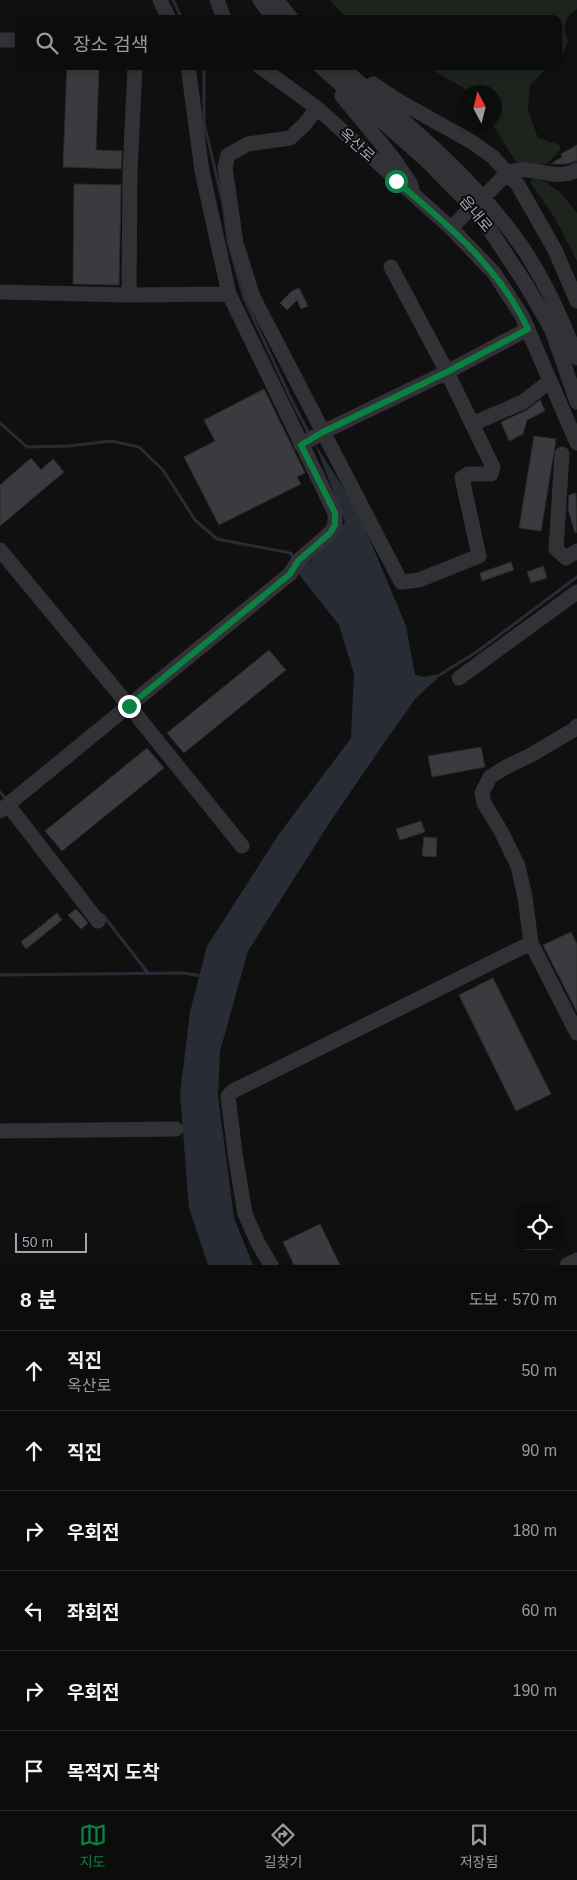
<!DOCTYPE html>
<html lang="ko">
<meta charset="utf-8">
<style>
:root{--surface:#0c0c0d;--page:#1a1a1b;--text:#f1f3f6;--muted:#9a9b9d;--line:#2c2c2e;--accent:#0b8043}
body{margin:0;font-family:Helvetica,"Noto Sans KR",sans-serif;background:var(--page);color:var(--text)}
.controls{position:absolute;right:15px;bottom:15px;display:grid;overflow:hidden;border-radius:10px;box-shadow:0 2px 8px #0003}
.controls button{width:45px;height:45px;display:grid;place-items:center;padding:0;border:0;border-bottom:1px solid var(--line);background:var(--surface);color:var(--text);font:25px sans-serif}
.compass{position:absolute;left:457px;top:85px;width:45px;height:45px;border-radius:50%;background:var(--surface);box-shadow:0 2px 8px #0003;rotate:353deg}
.scale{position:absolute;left:15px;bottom:12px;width:72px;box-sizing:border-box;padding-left:5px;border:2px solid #a2a4b1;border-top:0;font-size:14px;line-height:18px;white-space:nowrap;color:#a2a4b1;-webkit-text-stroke:4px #0b0b0c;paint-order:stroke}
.stop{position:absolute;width:15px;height:15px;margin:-11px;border:4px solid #0b8043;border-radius:50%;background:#fff}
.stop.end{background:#0b8043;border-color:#fff;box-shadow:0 1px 5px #0008}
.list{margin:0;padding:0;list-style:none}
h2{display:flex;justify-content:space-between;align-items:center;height:65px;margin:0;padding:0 20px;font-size:21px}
h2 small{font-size:16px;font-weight:400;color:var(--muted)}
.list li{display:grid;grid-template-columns:32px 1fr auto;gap:15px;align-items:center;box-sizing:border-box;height:80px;padding:0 20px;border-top:1px solid var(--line)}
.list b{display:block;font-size:19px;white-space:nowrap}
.list p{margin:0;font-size:16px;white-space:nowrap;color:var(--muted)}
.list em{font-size:16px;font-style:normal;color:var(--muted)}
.icon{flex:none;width:28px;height:28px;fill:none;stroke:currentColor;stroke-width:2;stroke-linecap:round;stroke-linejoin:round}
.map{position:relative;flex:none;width:577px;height:1265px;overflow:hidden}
.search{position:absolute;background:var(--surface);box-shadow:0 2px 8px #0003;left:15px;right:15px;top:15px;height:55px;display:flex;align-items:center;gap:12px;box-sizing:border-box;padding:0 18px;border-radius:10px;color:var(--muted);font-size:19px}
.sheet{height:545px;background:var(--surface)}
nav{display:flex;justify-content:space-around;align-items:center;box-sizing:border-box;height:70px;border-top:1px solid var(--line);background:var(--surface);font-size:14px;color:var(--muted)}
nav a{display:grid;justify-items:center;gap:2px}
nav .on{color:var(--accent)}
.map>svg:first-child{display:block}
.green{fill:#1d241e}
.water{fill:#282c34}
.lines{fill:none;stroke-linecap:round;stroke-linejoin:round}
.stream{stroke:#282c34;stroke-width:3}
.building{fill:#3b3a3e;stroke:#2b2a2d}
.minor{stroke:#323136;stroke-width:15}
.route{stroke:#0b8043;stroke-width:6}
.labels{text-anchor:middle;stroke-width:4;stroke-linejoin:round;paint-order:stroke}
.street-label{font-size:15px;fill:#a2a4b1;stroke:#0b0b0c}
</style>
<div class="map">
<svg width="577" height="1265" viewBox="0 0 577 1265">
<rect width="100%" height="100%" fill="#101011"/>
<path class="green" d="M330 0H577V9L568 16 564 29 568 41 565 50 558 56V19H347Z
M425 66H549L530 85 528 110 538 138 560 145V150L547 164 527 165 515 161 492 123 494 122V92H471Z
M534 179 544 181 560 192 577 213V261L555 218 530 182Z"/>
<path class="water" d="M315 444 357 509 406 626 415 675 424 677 443 673 416 698 384 743 332 819 248 951 220 1051 218 1096 234 1218 253 1265H208L189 1208 180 1094 190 1012 207 946 279 834 351 738 354 674 339 625 297 572 290 553 309 563 345 522Z"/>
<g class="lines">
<path class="stream" d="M173 0 182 19
M204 66V123L223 203 228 241 244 298 290 397 310 436
M0 423 27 447 69 446 111 441 139 447 163 470 195 520 217 539 290 553 293 556
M441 674 478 651 577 577
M0 792 8 801
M103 915 148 973
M0 975 183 973 202 976"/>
</g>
<path class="building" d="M67 66H99L96 150 122 151 121 169 63 167Z
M577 145V161L566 164H551L562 157 561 154Z
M74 184 121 185 119 285 73 284Z
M299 288 308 306 301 309 297 300 287 310 280 303 292 291Z
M264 389 305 473 297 477 301 484 219 525 184 457 215 441 204 420Z
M540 400 545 411 527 420 523 434 509 441 501 422 527 410Z
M534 436 556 439 541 531 519 528Z
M31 458 41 470 53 459 64 472 0 526V485Z
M576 493 577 532 575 533 568 509 569 495Z
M511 562 514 570 482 581 480 573Z
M543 566 547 578 531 583 527 572Z
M269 650 286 670 184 753 167 733Z
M481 747 485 767 432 777 428 756Z
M147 748 164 768 62 851 45 831Z
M421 821 425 832 400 840 396 829Z
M424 837 437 838 436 857 422 856Z
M76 909 88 923 81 929 68 915Z
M57 913 62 920 26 949 21 942Z
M571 932 577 944V1012L543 945Z
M493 978 551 1094 516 1111 459 995Z
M320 1224 340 1265H294L283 1242Z"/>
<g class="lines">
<path class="minor" d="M160 0 169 19
M217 0 224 19
M260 0 274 19
M276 0 292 19
M0 40H19
M259 66 317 108 451 228 494 273 522 316 577 443
M320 66 428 162 480 215 525 283 552 330 577 402
M340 66C400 118 464 169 512 233 541 271 560 314 577 358
M373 84 397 100 472 142 493 157 518 185 555 250 577 301
M342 96 393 158 410 183 412 189
M317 108 305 124 290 138 248 144 228 155 225 167 236 243 253 297 401 582 419 580 479 556 462 478 468 474H491L493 467 447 372 391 267
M489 192C495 186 501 178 509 173 527 162 554 183 577 170
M451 228 466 213
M0 292 129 295 229 294
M129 295 130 172 135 66
M472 424 523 402 550 381
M301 445 323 432 447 372 528 329
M562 454 556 549 566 558 577 551
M0 550 129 706 242 846
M459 678 577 592
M577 726 575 729 531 755 506 767 490 777 482 793 484 803 502 833 518 866 525 897 531 943 577 1033
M8 805 98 921
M0 811 290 574 298 561 330 533 335 525V513L229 294 202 171 188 66
M0 1131 176 1129
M271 1265 258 1243 245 1214 235 1153 228 1096 233 1091 531 943
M567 1265 577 1260"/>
</g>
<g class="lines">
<path class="route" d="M129 706 290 574 298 561 330 533 335 525V513L301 445 323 432 447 372 528 329C499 267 447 224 396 181"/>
</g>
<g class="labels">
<g class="street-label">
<text transform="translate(357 145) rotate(42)" y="5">옥산로</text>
<text transform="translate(476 214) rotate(50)" y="5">읍내로</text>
</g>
</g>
</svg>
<div class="controls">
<button><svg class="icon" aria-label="locate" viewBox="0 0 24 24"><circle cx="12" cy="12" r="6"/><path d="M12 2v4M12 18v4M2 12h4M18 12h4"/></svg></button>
</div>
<svg class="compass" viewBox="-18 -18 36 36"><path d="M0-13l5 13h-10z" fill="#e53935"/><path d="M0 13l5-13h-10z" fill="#9a9b9d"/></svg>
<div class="scale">50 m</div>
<div class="stop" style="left:396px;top:181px"></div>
<div class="stop end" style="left:129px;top:706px"></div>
<div class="search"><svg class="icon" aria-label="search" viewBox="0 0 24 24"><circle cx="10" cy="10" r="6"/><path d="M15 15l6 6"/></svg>장소 검색</div>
</div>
<section class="sheet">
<h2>8 분<small>도보 · 570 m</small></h2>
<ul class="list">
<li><svg class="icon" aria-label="ahead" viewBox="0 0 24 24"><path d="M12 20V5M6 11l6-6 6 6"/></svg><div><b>직진</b><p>옥산로</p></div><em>50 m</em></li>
<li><svg class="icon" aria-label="ahead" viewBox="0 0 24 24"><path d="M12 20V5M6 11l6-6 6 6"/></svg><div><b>직진</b></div><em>90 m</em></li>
<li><svg class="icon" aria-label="right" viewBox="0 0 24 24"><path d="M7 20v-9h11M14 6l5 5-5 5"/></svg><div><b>우회전</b></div><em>180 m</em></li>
<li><svg class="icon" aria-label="left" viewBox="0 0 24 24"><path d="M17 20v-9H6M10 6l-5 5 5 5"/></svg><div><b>좌회전</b></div><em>60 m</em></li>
<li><svg class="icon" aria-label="right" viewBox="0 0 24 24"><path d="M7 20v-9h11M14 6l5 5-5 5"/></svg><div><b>우회전</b></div><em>190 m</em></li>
<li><svg class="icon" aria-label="arrive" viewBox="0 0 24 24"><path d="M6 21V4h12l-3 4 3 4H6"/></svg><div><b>목적지 도착</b></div></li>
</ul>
</section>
<nav>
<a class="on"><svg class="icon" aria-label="map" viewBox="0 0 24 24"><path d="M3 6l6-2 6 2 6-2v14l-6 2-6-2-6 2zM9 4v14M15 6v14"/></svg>지도</a>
<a><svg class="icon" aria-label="directions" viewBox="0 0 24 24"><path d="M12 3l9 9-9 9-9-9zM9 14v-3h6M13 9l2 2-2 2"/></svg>길찾기</a>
<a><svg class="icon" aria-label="saved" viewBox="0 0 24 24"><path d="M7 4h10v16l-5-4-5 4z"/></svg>저장됨</a>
</nav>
